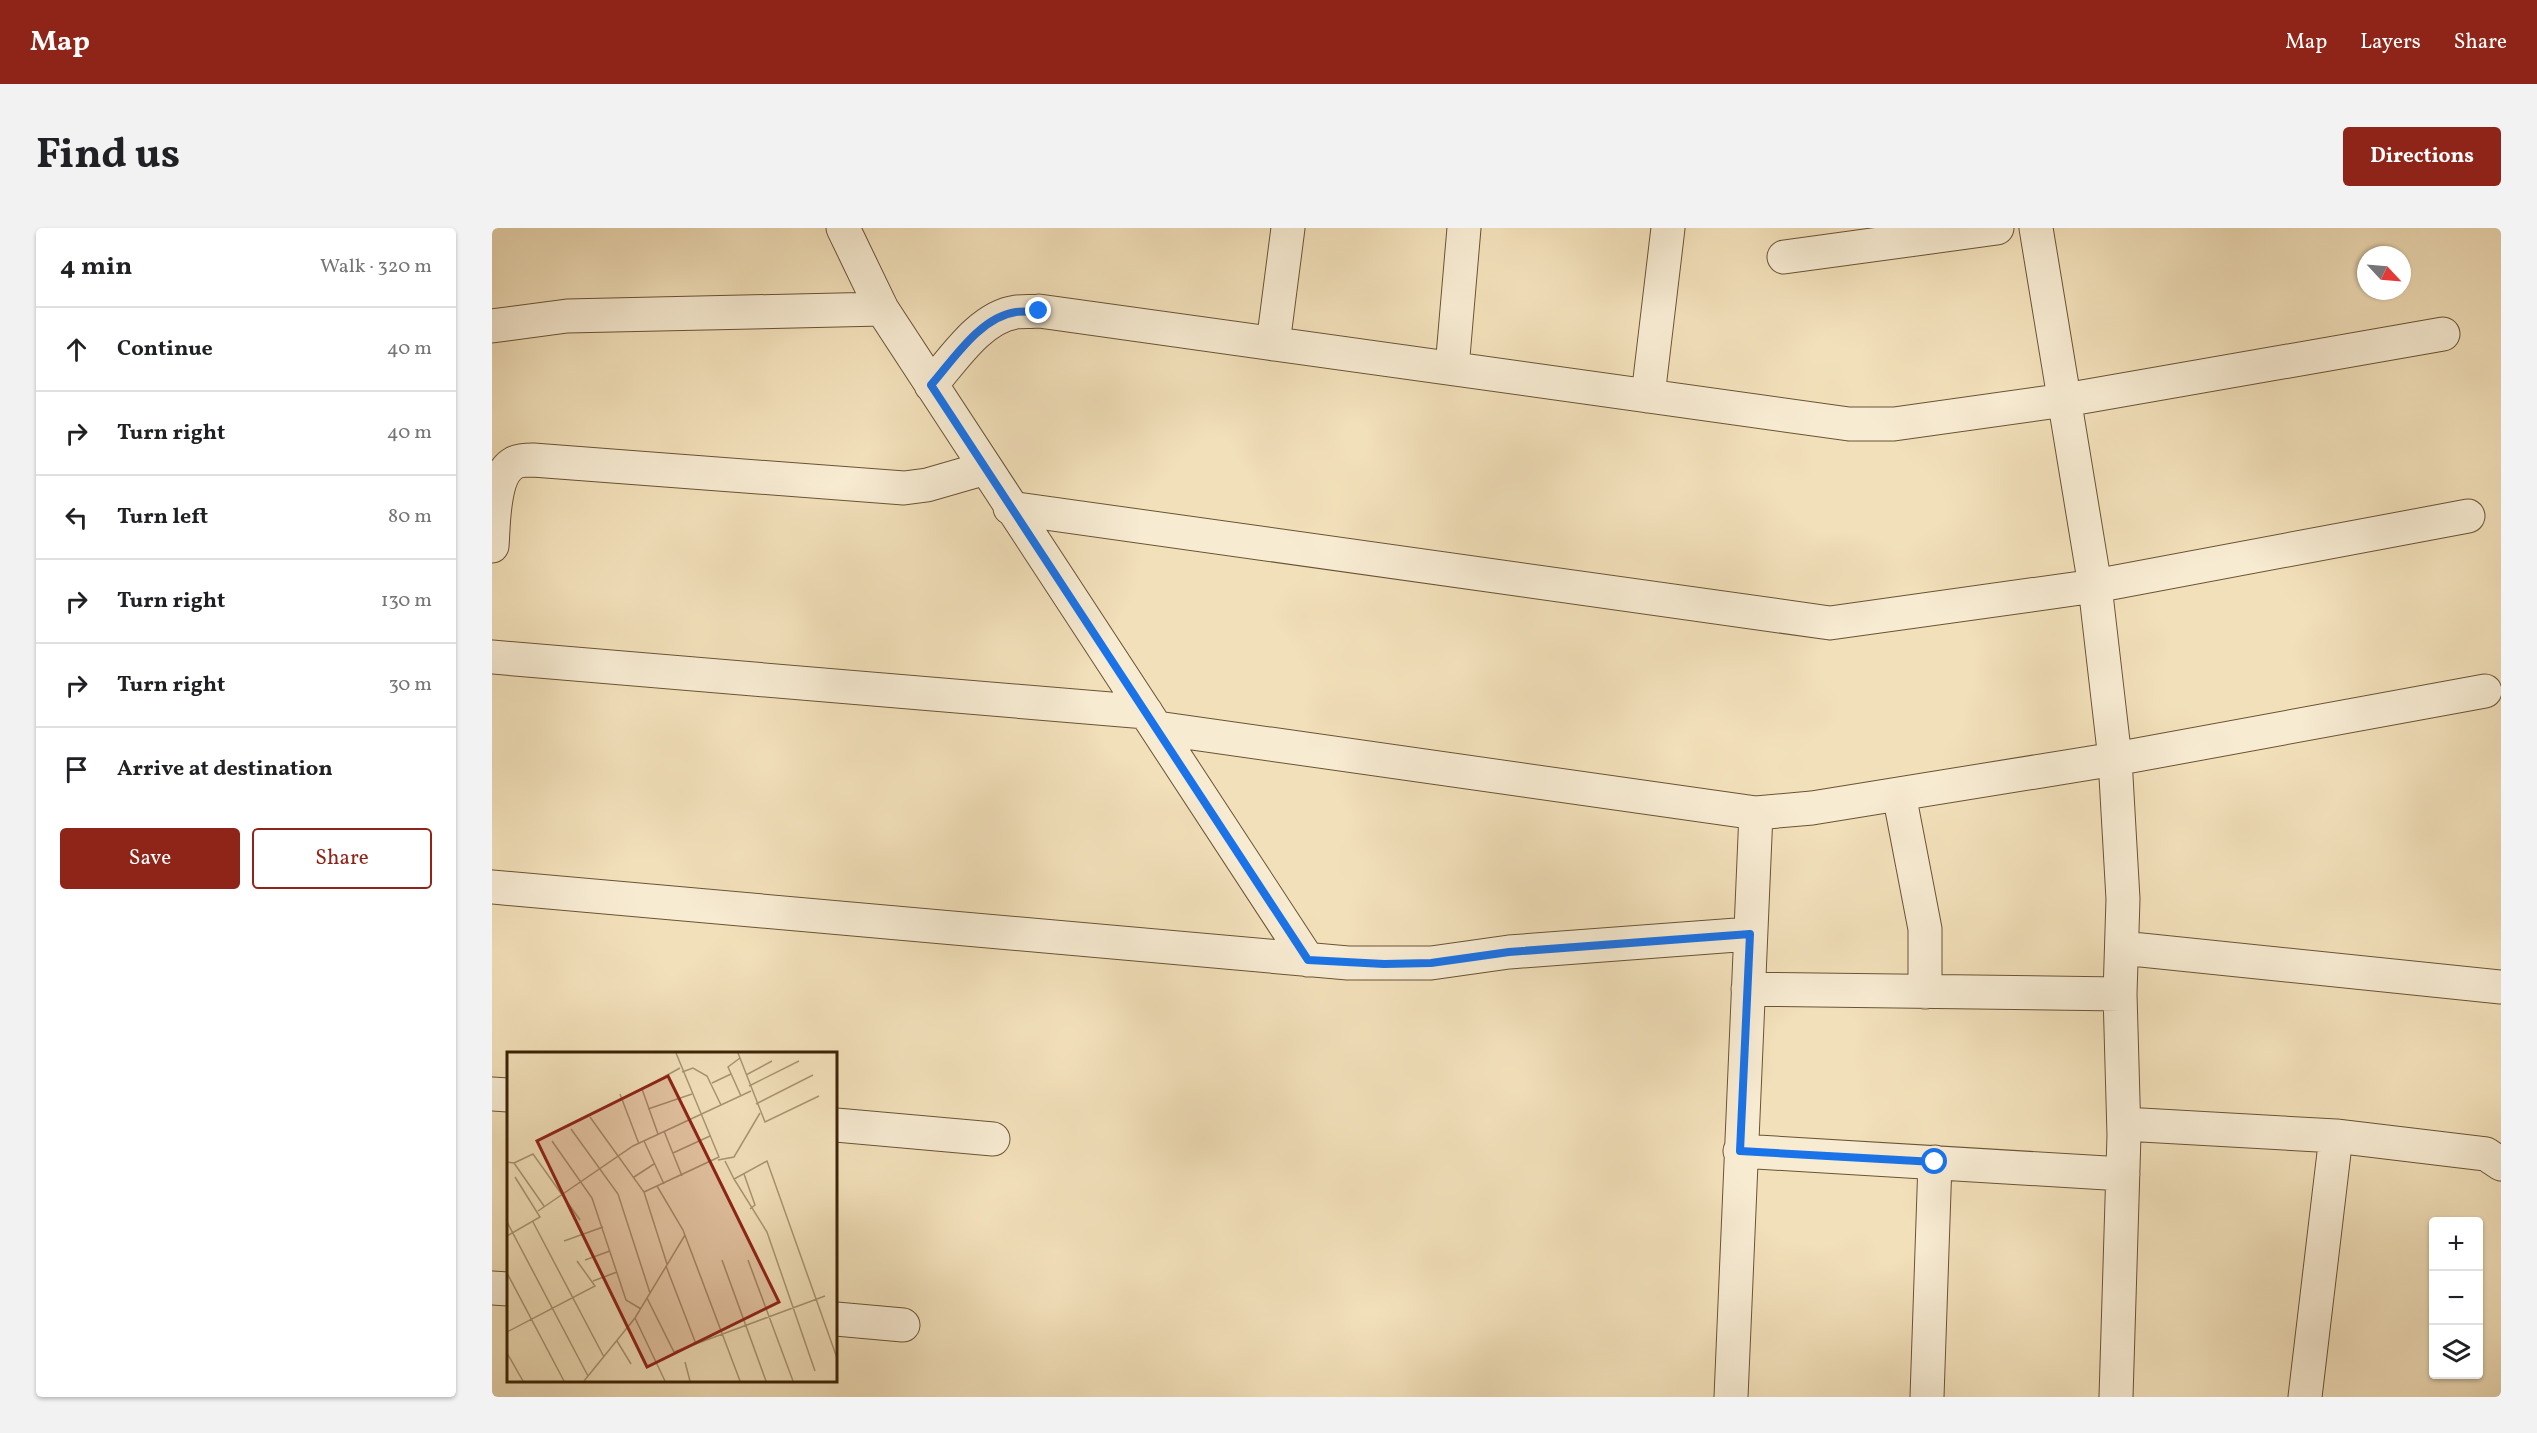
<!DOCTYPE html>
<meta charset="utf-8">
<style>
:root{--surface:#fff;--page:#f2f2f2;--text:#202124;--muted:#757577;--line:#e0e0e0;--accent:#8f2418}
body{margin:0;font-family:Vollkorn,serif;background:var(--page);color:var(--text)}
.controls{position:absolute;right:18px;bottom:18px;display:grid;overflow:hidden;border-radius:6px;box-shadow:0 2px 4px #0004}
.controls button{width:54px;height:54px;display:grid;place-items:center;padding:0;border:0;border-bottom:2px solid var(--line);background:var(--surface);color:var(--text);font:30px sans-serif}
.compass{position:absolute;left:1865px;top:18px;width:54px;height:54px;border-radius:50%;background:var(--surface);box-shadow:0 2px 4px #0004;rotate:116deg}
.stop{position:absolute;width:18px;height:18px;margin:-14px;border:4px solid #1a73e8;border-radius:50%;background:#fff}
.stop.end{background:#1a73e8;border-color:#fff;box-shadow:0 2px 6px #0008}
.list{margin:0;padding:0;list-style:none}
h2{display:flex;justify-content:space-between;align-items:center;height:78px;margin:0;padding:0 24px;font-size:26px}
h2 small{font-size:20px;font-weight:400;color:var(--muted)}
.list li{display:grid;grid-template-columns:39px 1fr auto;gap:18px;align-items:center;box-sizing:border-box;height:84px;padding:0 24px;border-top:2px solid var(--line)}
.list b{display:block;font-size:22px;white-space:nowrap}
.list em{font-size:20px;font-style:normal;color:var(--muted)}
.actions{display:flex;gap:12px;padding:18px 24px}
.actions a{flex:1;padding:14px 0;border:2px solid var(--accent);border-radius:6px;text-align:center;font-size:21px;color:var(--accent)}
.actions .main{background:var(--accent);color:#fff}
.icon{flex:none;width:33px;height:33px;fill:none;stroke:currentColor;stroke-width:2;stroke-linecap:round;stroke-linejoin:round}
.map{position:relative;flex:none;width:2009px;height:1169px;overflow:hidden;border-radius:6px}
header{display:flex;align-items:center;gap:36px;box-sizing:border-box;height:84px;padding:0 30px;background:var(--accent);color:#fff}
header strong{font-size:28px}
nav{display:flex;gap:33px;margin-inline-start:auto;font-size:21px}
.intro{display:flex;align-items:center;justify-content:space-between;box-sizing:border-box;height:144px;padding:0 36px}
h1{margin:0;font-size:42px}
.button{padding:15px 27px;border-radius:6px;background:var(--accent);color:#fff;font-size:21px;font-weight:700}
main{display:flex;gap:36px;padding:0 36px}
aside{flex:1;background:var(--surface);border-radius:6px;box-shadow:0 2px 4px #0004}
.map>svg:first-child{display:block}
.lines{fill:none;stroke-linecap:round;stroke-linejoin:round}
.minor-casing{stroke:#6a5334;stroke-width:35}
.minor{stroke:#f7ebd2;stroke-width:33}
.route{stroke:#1a73e8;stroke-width:8}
.inset-road{fill:none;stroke:#a99572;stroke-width:1.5}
.view{fill:#8f2418;fill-opacity:0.15;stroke:#8f2418;stroke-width:3}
.inset-edge{fill:none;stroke:#3c2407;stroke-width:3}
</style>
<header>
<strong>Map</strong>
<nav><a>Map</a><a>Layers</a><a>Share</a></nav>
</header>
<div class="intro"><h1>Find us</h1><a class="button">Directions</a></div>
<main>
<aside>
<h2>4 min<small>Walk · 320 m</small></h2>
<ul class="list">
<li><svg class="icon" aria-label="ahead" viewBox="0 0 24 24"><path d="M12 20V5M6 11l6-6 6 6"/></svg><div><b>Continue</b></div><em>40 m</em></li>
<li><svg class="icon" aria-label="right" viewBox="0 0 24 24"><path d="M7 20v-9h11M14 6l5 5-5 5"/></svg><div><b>Turn right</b></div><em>40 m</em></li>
<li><svg class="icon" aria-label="left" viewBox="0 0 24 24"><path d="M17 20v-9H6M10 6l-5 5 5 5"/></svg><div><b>Turn left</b></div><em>80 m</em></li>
<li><svg class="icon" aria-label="right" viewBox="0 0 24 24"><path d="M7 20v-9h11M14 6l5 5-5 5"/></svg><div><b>Turn right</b></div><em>130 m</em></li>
<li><svg class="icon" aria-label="right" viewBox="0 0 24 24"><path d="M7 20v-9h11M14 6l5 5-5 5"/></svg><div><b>Turn right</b></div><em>30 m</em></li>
<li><svg class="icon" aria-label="arrive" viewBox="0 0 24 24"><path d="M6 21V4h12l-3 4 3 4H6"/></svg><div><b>Arrive at destination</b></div></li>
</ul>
<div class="actions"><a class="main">Save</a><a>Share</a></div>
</aside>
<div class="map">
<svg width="2009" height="1169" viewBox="0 0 2009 1169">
<rect width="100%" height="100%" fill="#f2e0ba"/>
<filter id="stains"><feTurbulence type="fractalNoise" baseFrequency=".00333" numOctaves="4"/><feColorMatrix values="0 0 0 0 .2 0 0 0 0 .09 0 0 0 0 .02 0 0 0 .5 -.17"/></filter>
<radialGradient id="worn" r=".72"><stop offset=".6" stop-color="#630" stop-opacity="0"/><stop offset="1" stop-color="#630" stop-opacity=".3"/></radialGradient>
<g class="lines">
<defs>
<path id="minor" d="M351 0 390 81 816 732
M1544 0 1603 358 1623 531 1631 671 1628 766 1632 907 1624 1169
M1292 29 1505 0
M0 98 75 88 390 81
M781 116 796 0
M960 140 972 0
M439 157C461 132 488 89 524 84 531 83 540 84 547 83L1357 196H1402L1573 172 1951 106
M1156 168 1176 0
M518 280 1338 395 1603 358 1976 288
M0 318C2 295 0 247 22 235 27 232 35 232 41 232L412 260 435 257 494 240
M0 429 654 484
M665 500 1264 585 1320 580 1623 531 1993 463
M1407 566 1433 701V764
M0 659 856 735H939L1017 724 1258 706
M1630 720 2009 759
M1256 761 1628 766
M0 866 16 867
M1632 896 1844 908 1994 926 2009 936
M344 897 501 911
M1248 923 1631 946
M0 1060 16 1061
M344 1091 411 1097
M1239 1169 1264 585
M1435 1169 1443 934
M1813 1169 1844 908"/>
</defs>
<use href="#minor" class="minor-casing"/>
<use href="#minor" class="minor"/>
</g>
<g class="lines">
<path class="route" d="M547 83C540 84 531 83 524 84 488 89 461 132 439 157L816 732 892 736 939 735 1017 724 1258 706 1248 923 1443 934"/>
</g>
<g transform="translate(15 824)">
<rect width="330" height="330" fill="#f2e0ba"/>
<path class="inset-road" d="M231 1 258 70 312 44M233 6 221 15 234 44M175 20 186 16 200 24 214 53M239 23 265 9M205 31 224 22M242 34 292 9M113 42 132 92M249 52 306 23M141 57 185 42M83 65 137 140 160 212M64 77 111 142 143 241M157 79 175 124M151 82 135 37 173 16M45 89 85 146 119 248 134 257M137 89 157 132M166 101 203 84M211 108 227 105 253 61M218 109 227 127M0 110 7 111 37 154M7 111 26 102 73 168M237 122 248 153 243 157M127 125 147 112M150 134 176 178 233 329M137 140 212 105 169 1M31 159 126 94 244 39M0 170 81 324M26 170 97 305M0 184 33 165 8 125M57 189 96 175M78 208 103 199M215 208 259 329M241 208 286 329M159 214 189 292M0 221 57 329M86 229 110 220M140 246 167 300 318 244M128 266 158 329M0 280 88 234 70 209M110 289 124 312M0 301 16 329M178 310 183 329M308 319 260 180 227 127 260 109 330 306M77 329 128 266 178 183"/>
<path class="view" d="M161 24 272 250 140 315 30 89Z"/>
<rect width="330" height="330" class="inset-edge"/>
</g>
<rect width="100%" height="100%" filter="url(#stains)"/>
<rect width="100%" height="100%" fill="url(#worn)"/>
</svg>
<div class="controls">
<button>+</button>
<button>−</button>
<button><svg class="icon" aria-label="layers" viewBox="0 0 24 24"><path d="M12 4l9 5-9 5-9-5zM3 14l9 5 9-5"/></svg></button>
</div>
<svg class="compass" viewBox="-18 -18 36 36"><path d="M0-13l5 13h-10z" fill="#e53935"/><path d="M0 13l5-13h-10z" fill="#757577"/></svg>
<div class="stop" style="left:1443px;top:934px"></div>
<div class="stop end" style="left:547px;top:83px"></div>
</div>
</main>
